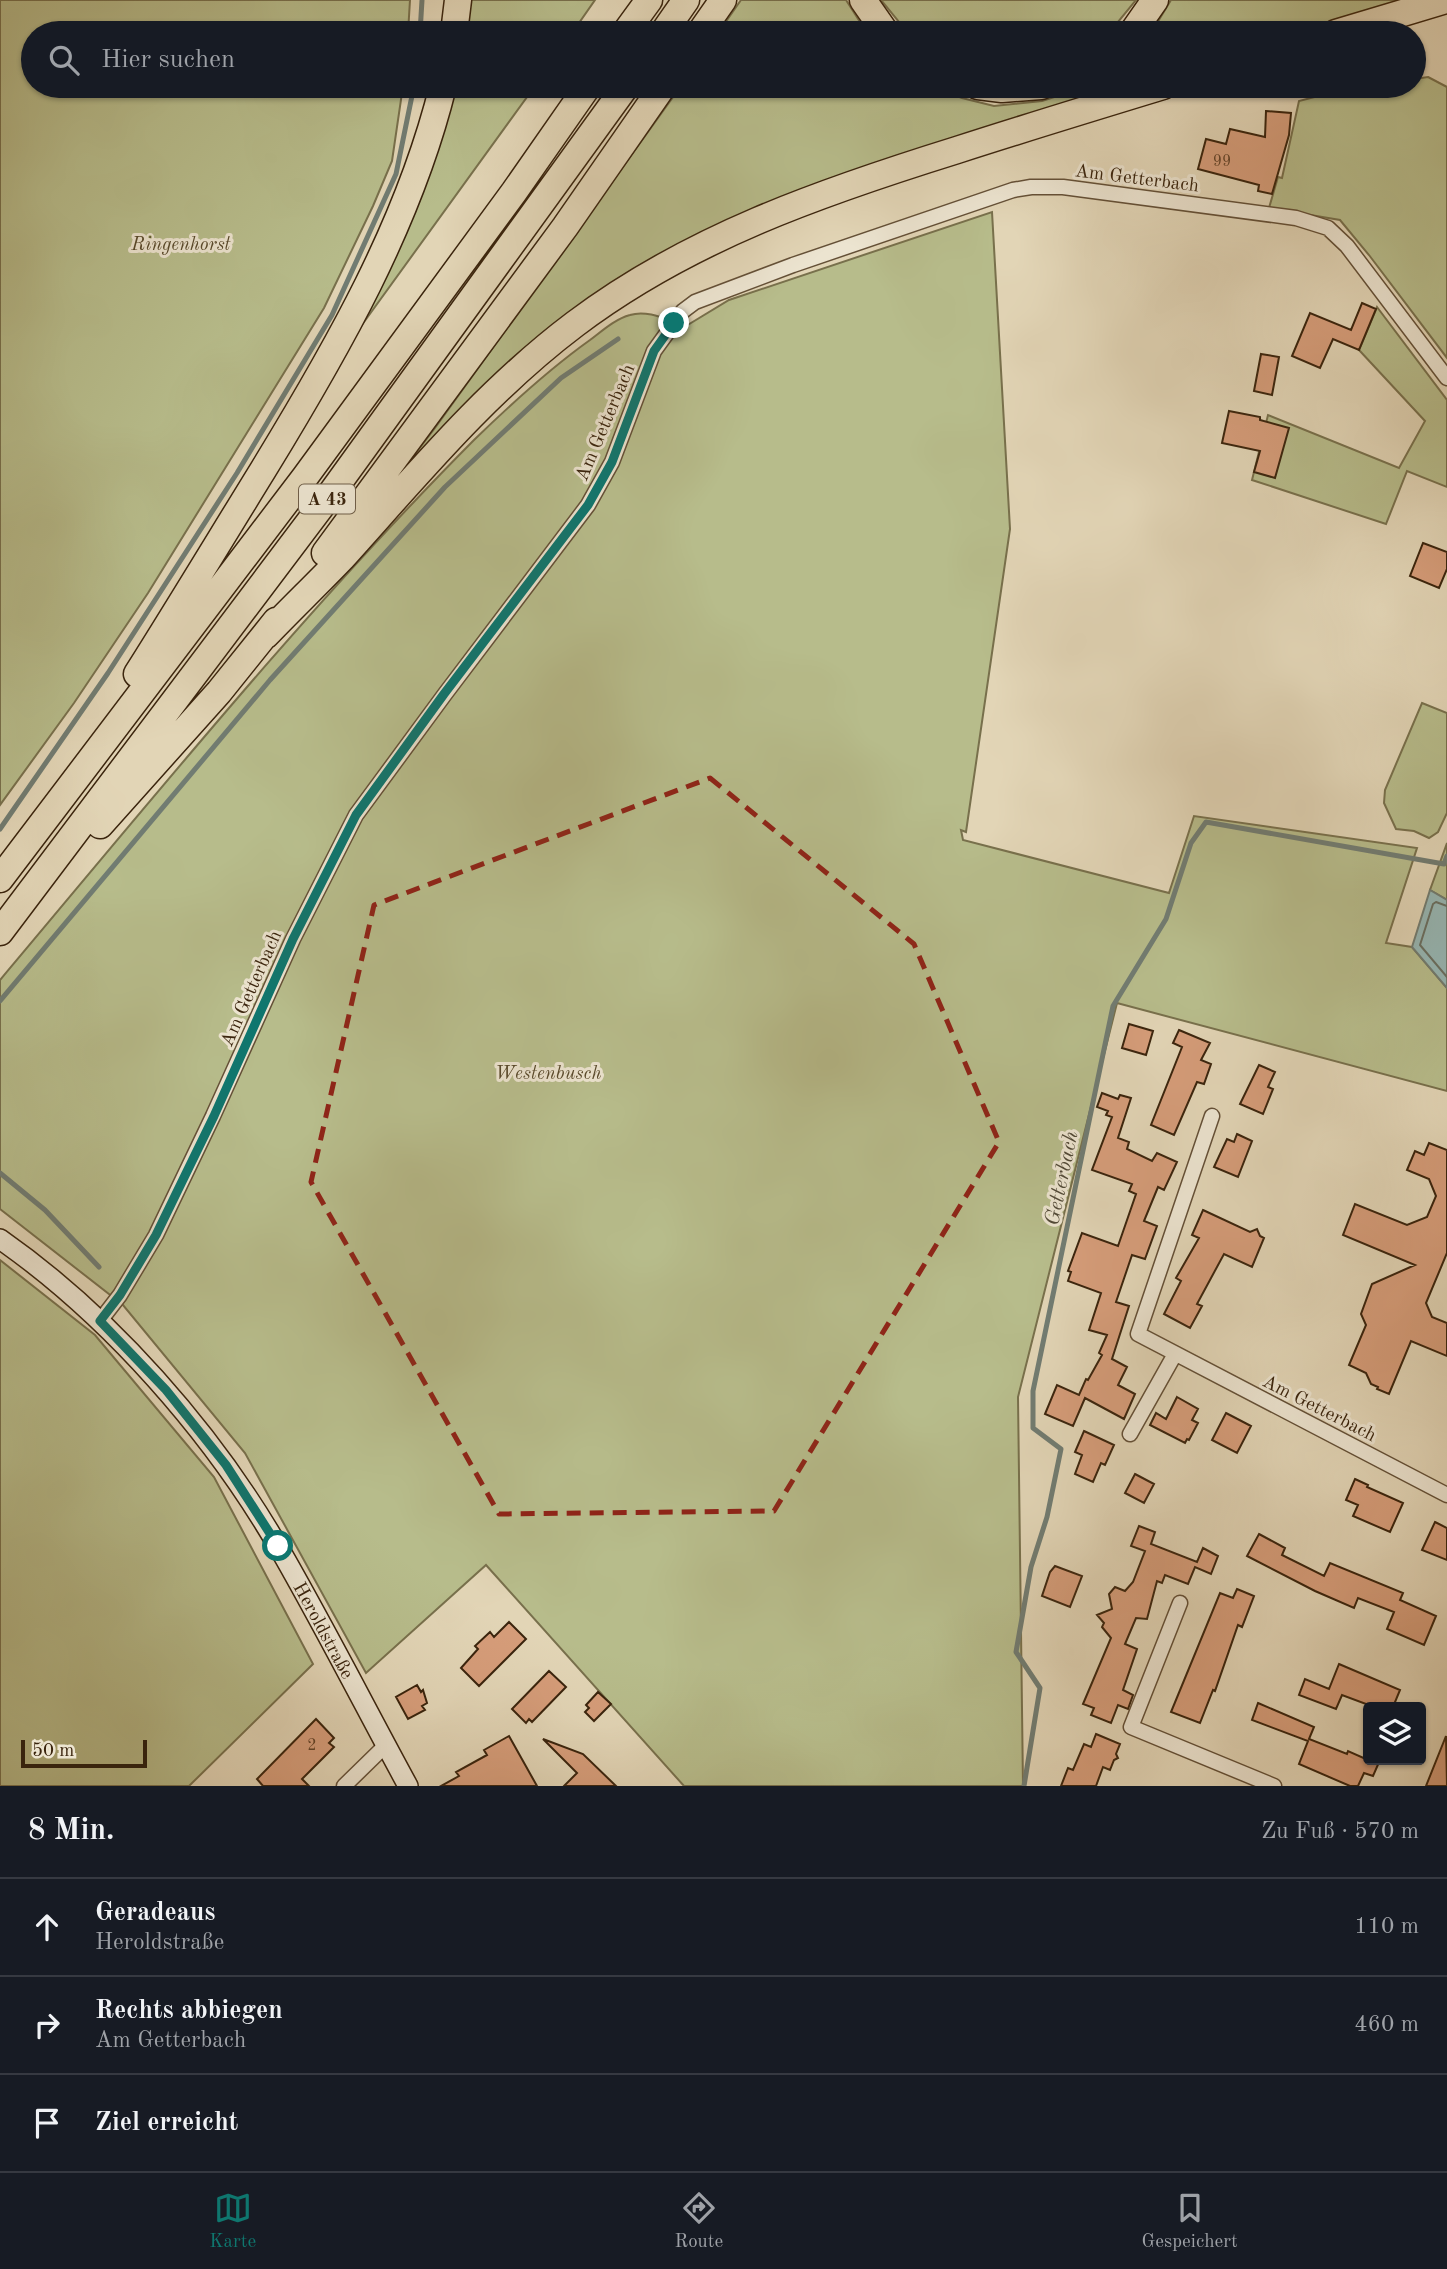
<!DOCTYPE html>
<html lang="de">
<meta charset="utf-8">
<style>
:root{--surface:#171b24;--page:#242831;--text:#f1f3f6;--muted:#9ea1a6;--line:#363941;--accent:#0f766e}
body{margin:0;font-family:"Old Standard TT",serif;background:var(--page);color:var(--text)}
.controls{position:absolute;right:21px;bottom:21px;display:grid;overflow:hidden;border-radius:7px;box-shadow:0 2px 5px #0004}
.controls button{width:63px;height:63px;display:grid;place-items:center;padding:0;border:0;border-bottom:2px solid var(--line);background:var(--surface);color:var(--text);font:35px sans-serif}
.scale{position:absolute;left:21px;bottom:18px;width:126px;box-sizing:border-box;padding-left:7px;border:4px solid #3a240d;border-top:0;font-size:19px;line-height:24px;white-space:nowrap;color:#3a240d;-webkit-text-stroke:5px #ece4d0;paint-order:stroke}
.stop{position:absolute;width:21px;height:21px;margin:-16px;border:5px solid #0f766e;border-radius:50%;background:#fff}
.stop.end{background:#0f766e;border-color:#fff;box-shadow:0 2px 7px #0008}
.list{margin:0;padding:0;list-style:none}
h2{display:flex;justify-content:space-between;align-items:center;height:91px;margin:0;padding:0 28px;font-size:30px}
h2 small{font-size:23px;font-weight:400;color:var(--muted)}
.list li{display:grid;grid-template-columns:46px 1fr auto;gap:21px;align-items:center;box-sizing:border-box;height:98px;padding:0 28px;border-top:2px solid var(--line)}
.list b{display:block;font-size:26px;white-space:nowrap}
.list p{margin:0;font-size:23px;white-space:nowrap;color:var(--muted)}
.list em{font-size:23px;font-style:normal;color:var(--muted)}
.icon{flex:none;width:38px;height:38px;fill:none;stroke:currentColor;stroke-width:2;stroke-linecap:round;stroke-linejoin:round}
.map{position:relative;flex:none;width:1447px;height:1786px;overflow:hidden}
.search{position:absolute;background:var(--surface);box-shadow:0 2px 5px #0004;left:21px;right:21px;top:21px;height:77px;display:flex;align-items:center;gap:18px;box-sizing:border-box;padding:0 24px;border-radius:38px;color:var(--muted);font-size:26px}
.sheet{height:385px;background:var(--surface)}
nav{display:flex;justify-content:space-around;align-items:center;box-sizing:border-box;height:98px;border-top:2px solid var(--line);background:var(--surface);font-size:19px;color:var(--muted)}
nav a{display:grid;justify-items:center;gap:4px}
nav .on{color:var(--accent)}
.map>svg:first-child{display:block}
.green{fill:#b7bc8b;stroke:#78704c;stroke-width:2}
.water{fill:#96b7b5;stroke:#717c72;stroke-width:2}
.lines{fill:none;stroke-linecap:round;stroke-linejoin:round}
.shore{stroke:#686e61;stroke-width:2}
.stream{stroke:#717c72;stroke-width:5}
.building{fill:#d69d7a;stroke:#3a240d;stroke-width:2}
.minor-casing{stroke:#645037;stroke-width:17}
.secondary-casing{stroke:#3a240d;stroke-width:22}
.motorway-casing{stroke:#3a240d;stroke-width:29}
.minor{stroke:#ece4d0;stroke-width:14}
.secondary{stroke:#ece4d0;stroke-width:19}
.motorway{stroke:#e2d5b6;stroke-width:26}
.route{stroke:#0f766e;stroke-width:9}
.marked{fill:none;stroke:#8f2418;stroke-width:5;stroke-dasharray:14 9;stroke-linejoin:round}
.labels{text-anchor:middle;stroke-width:6;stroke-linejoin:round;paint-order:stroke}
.number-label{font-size:16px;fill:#614228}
.shield{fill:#ece4d0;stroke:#6f5e48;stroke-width:2}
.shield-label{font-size:18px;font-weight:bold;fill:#3a240d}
.street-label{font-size:19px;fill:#3a240d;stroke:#ece4d0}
.park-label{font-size:19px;font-style:italic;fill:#594a2c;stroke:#ece4d0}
.water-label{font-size:21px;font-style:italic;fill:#514937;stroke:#ece4d0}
</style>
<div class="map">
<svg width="1447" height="1786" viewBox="0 0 1447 1786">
<rect width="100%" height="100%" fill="#e2d5b6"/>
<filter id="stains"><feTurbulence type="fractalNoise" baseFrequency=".00286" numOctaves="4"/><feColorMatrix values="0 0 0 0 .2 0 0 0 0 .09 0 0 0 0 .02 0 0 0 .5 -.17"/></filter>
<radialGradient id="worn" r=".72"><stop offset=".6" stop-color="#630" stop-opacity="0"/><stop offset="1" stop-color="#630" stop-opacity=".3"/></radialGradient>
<path class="green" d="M0 0H410L408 33H33V86H403L392 161 373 206 324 308 148 593 74 703 0 805Z
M465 0H595L572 33H462Z
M741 0H846L867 33H718Z
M881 0H1136L1109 33H908Z
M1171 0H1421L1311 33H1151Z
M1428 77 1447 87V358L1369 255 1340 220 1269 208 1278 177 1282 178 1299 101 1357 86H1414V79Z
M451 86H535L351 340Z
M681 86H931L962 98 994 106 1042 101 1088 86H1137L698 238 395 480 435 428Z
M992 212 1010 529 966 832 961 830 963 840 1169 893 1194 816 1417 848 1386 943 1412 947 1447 988V1091L1117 1003 1018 1397 1023 1786H684L486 1565 366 1673 245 1453 123 1305 0 1209V980C154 797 305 610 474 440 511 404 548 370 590 340 602 331 615 319 630 315 648 309 669 321 686 326L729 300Z
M1377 307 1447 400V487L1407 471 1386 524 1252 480 1268 415 1399 468 1425 421 1359 350Z
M1422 703 1447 713V813L1438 832 1429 838 1414 831 1396 829 1384 803 1385 790Z
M1447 843V900L1430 890Z
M0 1260 95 1335 214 1477 313 1664 189 1786H0Z"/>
<path class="water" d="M1430 890 1447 900V988L1412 947Z"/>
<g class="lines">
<path class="shore" d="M1447 906 1436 902 1433 904 1420 945 1447 977"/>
<path class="stream" d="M420 33 422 0
M0 829 108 673 237 473 332 315 396 174 414 86
M0 1001 270 680 445 487 561 378 618 339
M0 1173 45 1210 99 1267
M1024 1786 1040 1688 1016 1652 1031 1567 1047 1517 1061 1449 1033 1428V1391L1113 1006 1166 919 1191 843 1206 822 1444 864 1447 856"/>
</g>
<path class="building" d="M1266 111 1291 113 1289 135 1272 194 1258 191 1259 185 1198 169 1206 139 1226 144 1230 129 1265 137Z
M1362 303 1376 309 1359 350 1333 339 1320 368 1292 356 1310 313 1351 330Z
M1261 354 1279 357 1272 395 1254 391Z
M1229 411 1260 417V420L1289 428 1275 478 1254 472 1260 451 1222 443Z
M1423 543 1447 552V569L1439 588 1410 576Z
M1129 1024 1153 1031 1146 1055 1122 1048Z
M1179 1030 1210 1043 1201 1060 1211 1064 1204 1084 1197 1082 1174 1135 1151 1125 1182 1047 1173 1043Z
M1259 1065 1275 1072 1268 1087 1273 1089 1263 1114 1240 1104Z
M1102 1093 1118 1099 1120 1095 1131 1098 1118 1138 1129 1142 1127 1149 1152 1161 1157 1153 1177 1162 1164 1190 1158 1187 1144 1221 1157 1226 1145 1259 1132 1255 1116 1302 1129 1306 1112 1359 1127 1367 1118 1385 1135 1394 1124 1419 1085 1398 1073 1426 1045 1414 1057 1385 1079 1395 1086 1379 1088 1380 1102 1355 1099 1353 1107 1335 1089 1330 1101 1293 1068 1281 1071 1272 1068 1271 1082 1233 1118 1246 1136 1194 1129 1191 1132 1184 1092 1170 1112 1117 1106 1115 1108 1111 1097 1107Z
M1237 1134 1252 1141 1238 1177 1214 1167 1227 1139 1234 1142Z
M1429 1143 1447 1150V1253L1426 1303 1432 1317 1447 1323V1356L1411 1341 1389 1394 1377 1389 1378 1387 1371 1384 1366 1373 1349 1365 1366 1325 1361 1314 1372 1284 1415 1265 1343 1235 1355 1204 1407 1225 1427 1217 1436 1196 1429 1179 1407 1170 1415 1151 1424 1155Z
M1203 1210 1250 1232 1257 1229 1260 1236 1264 1238 1252 1267 1224 1254 1197 1304 1202 1306 1190 1328 1164 1314 1181 1281 1176 1278 1199 1238 1192 1235Z
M1177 1397 1198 1409 1192 1420 1198 1423 1189 1440 1187 1439 1185 1443 1150 1425 1156 1413 1166 1419Z
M1226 1413 1251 1426 1237 1453 1212 1440Z
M1084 1431 1114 1445 1105 1465 1101 1463 1093 1482 1075 1474 1082 1455 1075 1452Z
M1135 1474 1154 1484 1144 1503 1125 1493Z
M1355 1479 1368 1485 1367 1487 1403 1503 1390 1532 1353 1516 1358 1505 1346 1500Z
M1435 1522 1447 1528V1560L1422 1550Z
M1139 1526 1155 1532 1151 1544 1197 1562 1203 1548 1218 1556 1211 1574 1195 1567 1188 1584 1165 1575 1162 1583 1157 1581 1147 1619 1136 1618 1125 1644 1137 1649 1123 1690 1133 1695 1128 1709 1118 1705 1111 1723 1091 1715 1094 1708 1083 1704 1111 1638 1102 1627 1104 1623 1097 1615 1112 1609 1109 1594 1115 1587 1125 1591 1133 1582 1145 1551 1131 1546Z
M1259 1534 1285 1548 1282 1555 1324 1576 1330 1563 1403 1593 1400 1600 1436 1616 1424 1645 1387 1629 1394 1612 1358 1598 1354 1608 1315 1591 1247 1556Z
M1055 1566 1082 1576 1070 1607 1042 1596 1050 1572Z
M1237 1589 1254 1596 1242 1627 1238 1625 1215 1691 1213 1690 1200 1723 1171 1712 1220 1593 1233 1598Z
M509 1622 526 1639 479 1686 461 1668 478 1649 475 1646 490 1632 494 1637Z
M1339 1664 1400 1690 1393 1707H1374L1342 1695 1336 1709 1299 1695 1305 1679 1329 1689Z
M549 1671 566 1687 532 1722 529 1719 526 1723 512 1709Z
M417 1685 421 1692 423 1690 427 1703 422 1706 425 1710 408 1719 396 1697Z
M598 1692 611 1704 594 1721 585 1712 589 1708 586 1705Z
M1258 1703 1314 1727 1309 1739 1347 1754 1348 1751 1368 1760H1380L1373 1776 1364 1773 1358 1786H1350L1299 1764 1308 1741 1252 1720Z
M316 1719 334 1738 329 1743 334 1747 302 1779 309 1786H263L257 1779Z
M1096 1734 1120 1744 1116 1754 1118 1758 1114 1760 1110 1770 1103 1767 1096 1786H1061L1068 1768 1073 1770 1084 1744 1091 1747Z
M509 1736 537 1786H441L459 1776 456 1772 487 1755 484 1750Z
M1446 1736 1447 1786H1426Z
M543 1739 583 1754 616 1786H564L577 1773Z"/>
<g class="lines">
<defs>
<path id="minor" d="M1212 1116 1138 1334 1447 1495
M100 1321 120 1295 156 1235 213 1116 293 939 356 815 445 694 588 505 612 462 654 351 683 311 695 302 793 265 1013 190 1031 187H1063L1296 218 1328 228 1347 246 1447 378
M1130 1434 1175 1354
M1180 1603 1131 1727 1274 1786
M344 1786 386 1745"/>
<g id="secondary">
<path id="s1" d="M0 1239C110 1316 212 1432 279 1548 324 1626 365 1707 408 1786"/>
</g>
<path id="motorway" d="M863 0 886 33
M454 33 458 0
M625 33 649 0
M663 33 686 0
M700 33 723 0
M1132 33 1155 0
M1336 33 1446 0
M978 86 1002 89 1041 86
M325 553 565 227 663 86
M266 635C291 609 317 584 342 558 416 476 486 391 575 324 689 238 822 192 957 150 1025 128 1094 107 1163 86
M137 674C180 606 221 538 263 470 337 349 409 224 443 86
M100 825 219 692 276 621
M0 879 305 477 514 192 588 86
M0 932 332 492 626 86"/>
</defs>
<use href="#minor" class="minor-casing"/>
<use href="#secondary" class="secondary-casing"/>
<use href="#motorway" class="motorway-casing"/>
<use href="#minor" class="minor"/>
<use href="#secondary" class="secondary"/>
<use href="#motorway" class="motorway"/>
</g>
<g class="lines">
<path class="route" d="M278 1546 226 1465 166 1390 100 1321 120 1295 156 1235 214 1116 293 939 356 815 444 694 588 505 612 462 654 351 674 323"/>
</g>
<path class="marked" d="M710 778 914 944 999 1142 774 1511 499 1514 311 1182 374 905Z"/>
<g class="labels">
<g class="number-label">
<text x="1222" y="166">99</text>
<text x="312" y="1750">2</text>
</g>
<rect class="shield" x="299" y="484.5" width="56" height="29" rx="5"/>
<g class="shield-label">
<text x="327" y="505">A 43</text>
</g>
<g class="street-label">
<text transform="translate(1137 177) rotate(7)" y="7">Am Getterbach</text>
<text transform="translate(604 422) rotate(-67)" y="7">Am Getterbach</text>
<text transform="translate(250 988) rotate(-66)" y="7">Am Getterbach</text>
<text transform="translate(1320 1407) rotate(27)" y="7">Am Getterbach</text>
<text dy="7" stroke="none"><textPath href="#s1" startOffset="513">Heroldstraße</textPath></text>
</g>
<g class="park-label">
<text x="181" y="250">Ringenhorst</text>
<text x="548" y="1079">Westenbusch</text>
</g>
<g class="water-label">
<text transform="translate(1061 1178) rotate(-78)" y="7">Getterbach</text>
</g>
</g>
<rect width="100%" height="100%" filter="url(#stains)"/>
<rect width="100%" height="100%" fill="url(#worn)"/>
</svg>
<div class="controls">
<button><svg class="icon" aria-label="layers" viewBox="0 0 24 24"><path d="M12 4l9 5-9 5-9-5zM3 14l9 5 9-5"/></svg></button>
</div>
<div class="scale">50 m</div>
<div class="stop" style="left:278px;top:1546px"></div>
<div class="stop end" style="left:674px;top:323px"></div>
<div class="search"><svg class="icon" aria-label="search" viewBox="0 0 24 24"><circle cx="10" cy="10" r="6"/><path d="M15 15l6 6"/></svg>Hier suchen</div>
</div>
<section class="sheet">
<h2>8 Min.<small>Zu Fuß · 570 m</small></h2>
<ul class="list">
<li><svg class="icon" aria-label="ahead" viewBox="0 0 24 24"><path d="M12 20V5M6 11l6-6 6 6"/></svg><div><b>Geradeaus</b><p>Heroldstraße</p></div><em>110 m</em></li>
<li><svg class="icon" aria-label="right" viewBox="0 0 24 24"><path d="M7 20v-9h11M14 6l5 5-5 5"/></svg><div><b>Rechts abbiegen</b><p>Am Getterbach</p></div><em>460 m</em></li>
<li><svg class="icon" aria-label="arrive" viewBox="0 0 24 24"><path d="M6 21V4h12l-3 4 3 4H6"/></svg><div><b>Ziel erreicht</b></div></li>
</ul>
</section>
<nav>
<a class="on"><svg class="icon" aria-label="map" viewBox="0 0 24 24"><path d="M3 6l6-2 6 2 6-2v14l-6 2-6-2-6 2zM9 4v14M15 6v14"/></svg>Karte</a>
<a><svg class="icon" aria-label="directions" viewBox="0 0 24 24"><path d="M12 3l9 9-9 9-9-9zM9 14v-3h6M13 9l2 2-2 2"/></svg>Route</a>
<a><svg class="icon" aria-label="saved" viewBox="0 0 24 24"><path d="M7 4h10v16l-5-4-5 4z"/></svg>Gespeichert</a>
</nav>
